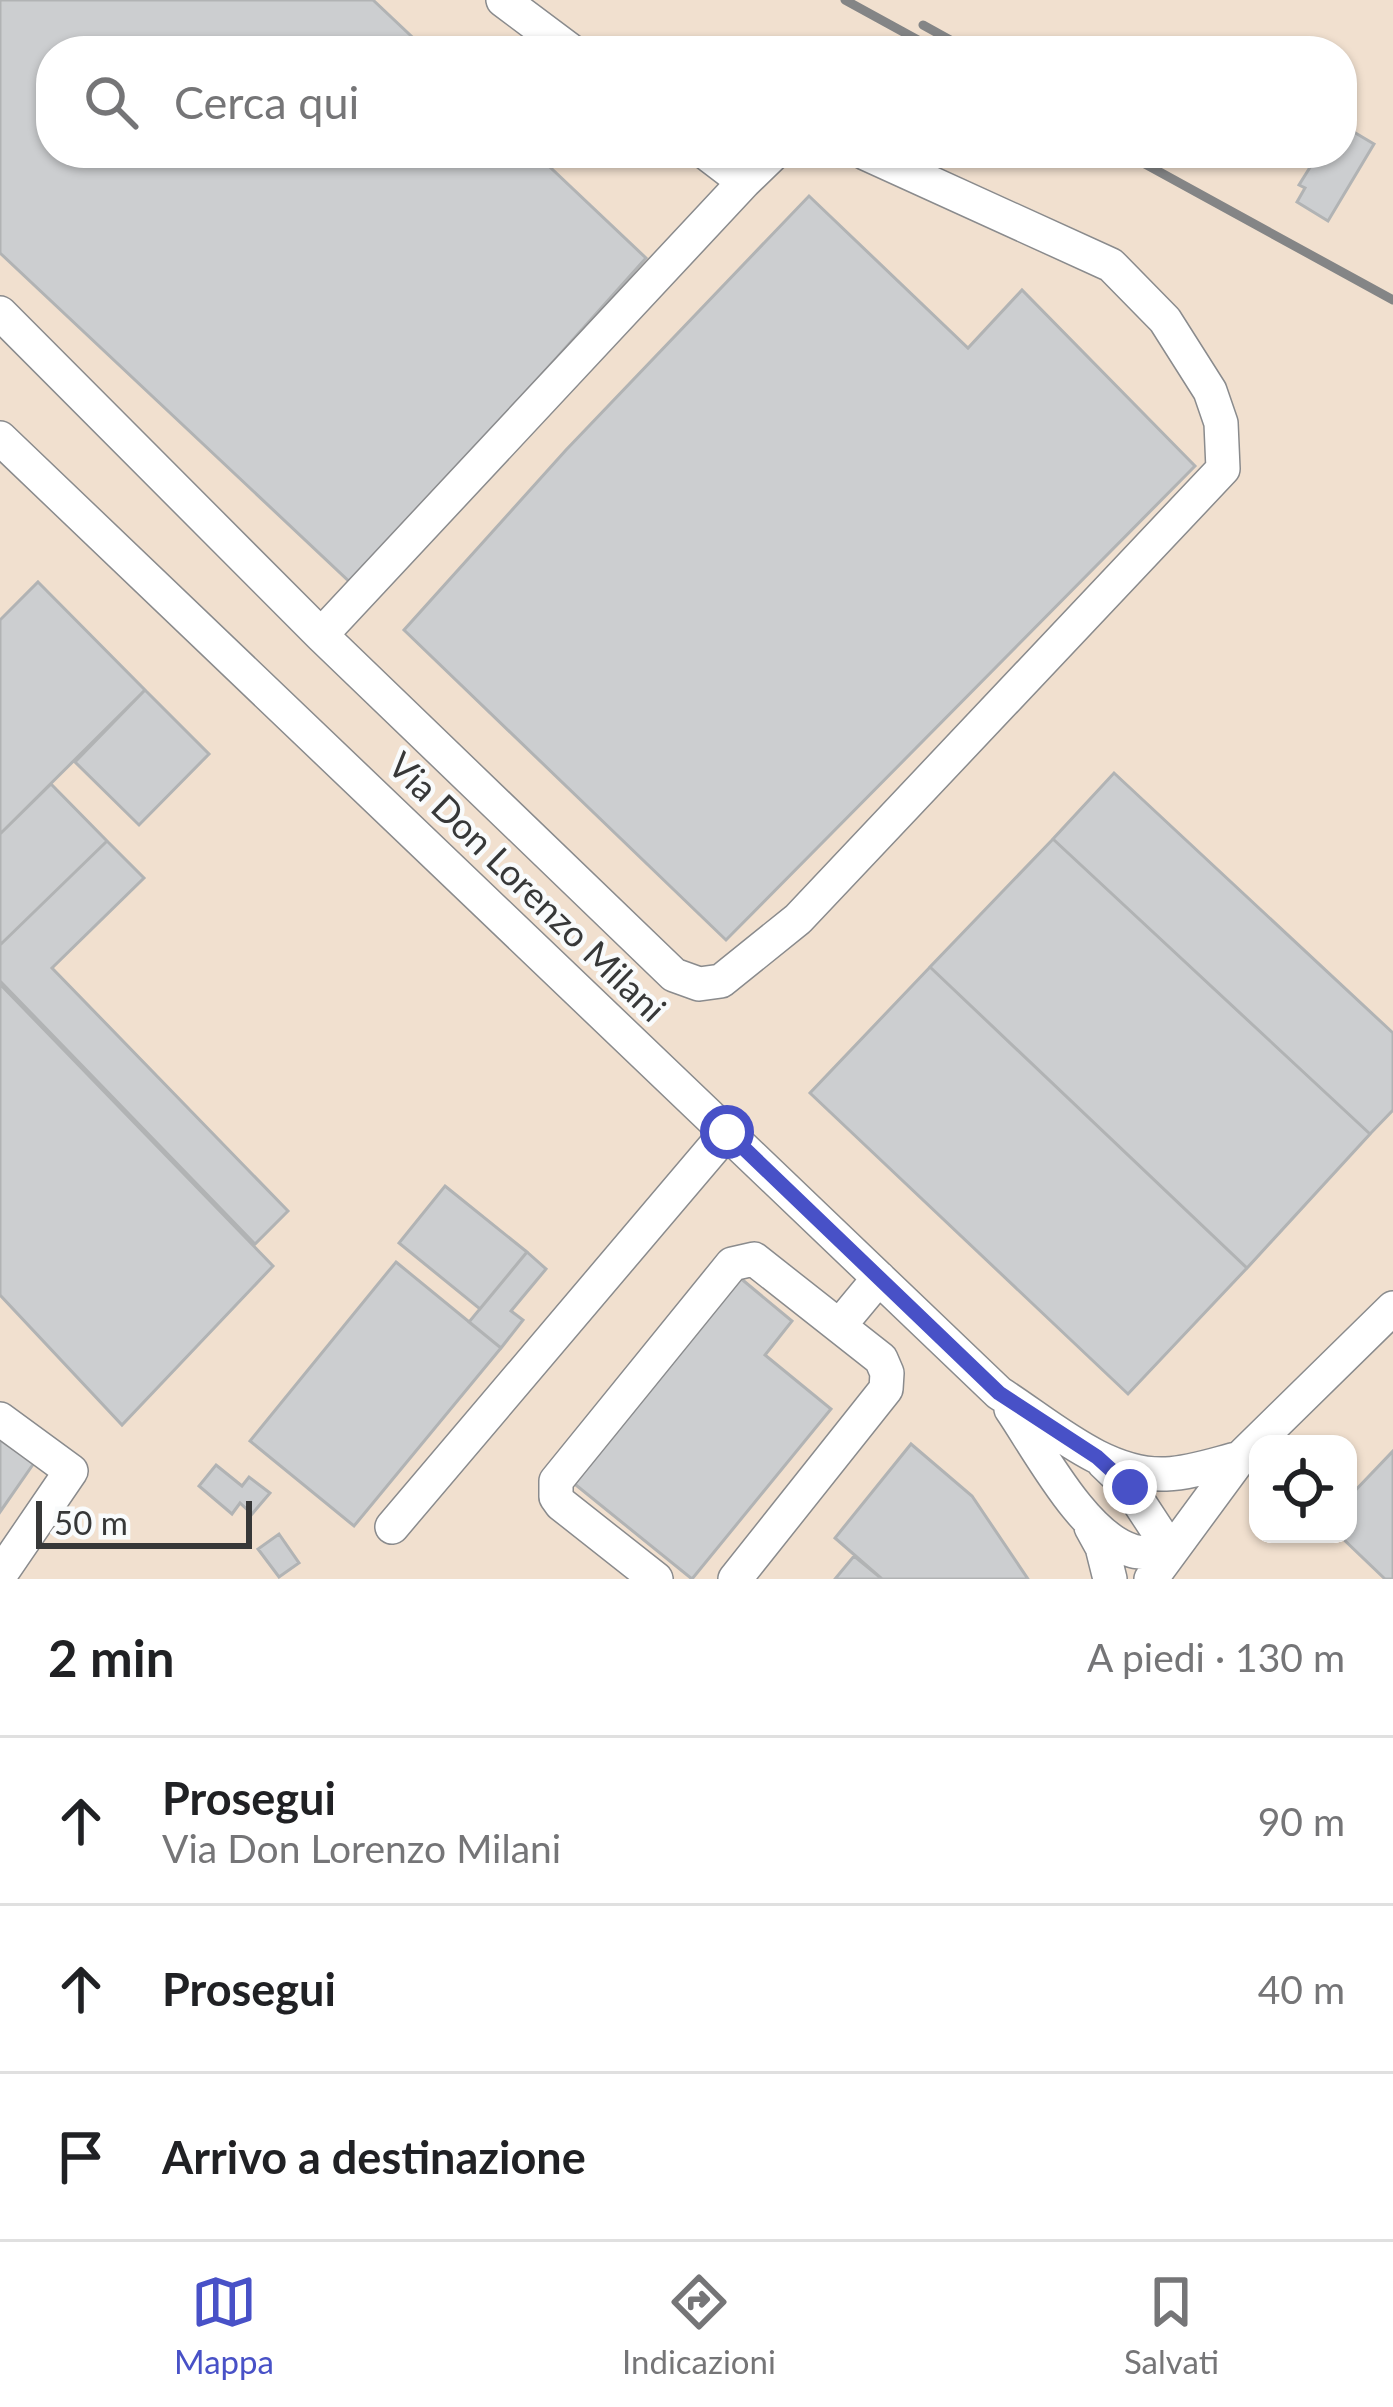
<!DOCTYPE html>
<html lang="it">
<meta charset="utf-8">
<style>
:root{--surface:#fff;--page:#f2f2f2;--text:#202124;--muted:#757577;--line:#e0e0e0;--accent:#4851c7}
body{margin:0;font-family:Lato,sans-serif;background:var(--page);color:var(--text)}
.controls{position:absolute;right:36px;bottom:36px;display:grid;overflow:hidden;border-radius:24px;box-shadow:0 3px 9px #0004}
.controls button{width:108px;height:108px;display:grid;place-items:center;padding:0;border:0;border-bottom:3px solid var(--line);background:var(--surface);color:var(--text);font:60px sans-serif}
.scale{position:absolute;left:36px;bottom:30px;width:216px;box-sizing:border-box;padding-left:12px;border:6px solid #373838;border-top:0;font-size:33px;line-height:42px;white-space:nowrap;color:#373838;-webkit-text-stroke:9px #f9fbfc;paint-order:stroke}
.stop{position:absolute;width:36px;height:36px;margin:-27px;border:9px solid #4851c7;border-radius:50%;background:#fff}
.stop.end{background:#4851c7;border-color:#fff;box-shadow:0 3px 12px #0008}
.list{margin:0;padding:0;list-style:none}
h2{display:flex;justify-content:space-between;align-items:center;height:156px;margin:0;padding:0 48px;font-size:51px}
h2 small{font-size:39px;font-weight:400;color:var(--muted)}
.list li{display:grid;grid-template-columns:78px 1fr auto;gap:36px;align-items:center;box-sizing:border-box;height:168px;padding:0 48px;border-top:3px solid var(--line)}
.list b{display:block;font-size:45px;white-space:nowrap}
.list p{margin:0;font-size:39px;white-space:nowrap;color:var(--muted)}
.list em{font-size:39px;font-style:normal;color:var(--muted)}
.icon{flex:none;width:66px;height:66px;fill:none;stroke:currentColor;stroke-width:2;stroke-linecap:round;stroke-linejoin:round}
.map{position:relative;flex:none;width:1393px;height:1579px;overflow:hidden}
.search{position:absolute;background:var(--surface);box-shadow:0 3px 9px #0004;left:36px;right:36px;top:36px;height:132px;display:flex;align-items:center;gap:30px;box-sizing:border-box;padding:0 42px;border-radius:48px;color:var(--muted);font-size:45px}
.sheet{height:660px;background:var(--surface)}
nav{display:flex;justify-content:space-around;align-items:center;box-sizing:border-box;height:168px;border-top:3px solid var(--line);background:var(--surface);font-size:33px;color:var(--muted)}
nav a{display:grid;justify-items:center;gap:6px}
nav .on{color:var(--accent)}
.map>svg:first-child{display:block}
.industrial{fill:#f1e0cf;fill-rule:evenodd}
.building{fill:#ccced0;stroke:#b1b3b4;stroke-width:3}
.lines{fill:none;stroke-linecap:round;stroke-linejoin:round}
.minor-casing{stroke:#8a8b8d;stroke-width:36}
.minor{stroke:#fff;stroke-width:33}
.rail{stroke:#848586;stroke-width:9}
.route{stroke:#4851c7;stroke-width:15}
.labels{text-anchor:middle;stroke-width:9;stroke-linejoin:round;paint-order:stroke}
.street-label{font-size:36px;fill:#373838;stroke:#f9fbfc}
</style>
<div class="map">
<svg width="1393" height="1579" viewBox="0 0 1393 1579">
<rect width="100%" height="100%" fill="#ebedef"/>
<path class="industrial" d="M0 0H1393V1579H0ZM51 51H1342V153H51ZM1258 1444H1348V1534H1258Z"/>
<path class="building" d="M0 0H373L427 51H51V153H535L646 258 353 585 0 253Z
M1342 125 1374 144 1328 221 1297 202 1305 188 1299 185 1319 153H1342Z
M809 196 968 348 1022 290 1195 466 726 940 404 630 566 450Z
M38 582 145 690 0 834V620Z
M145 690 209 754 139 825 75 762Z
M1114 773 1393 1033V1110L1370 1134 1053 839Z
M51 784 107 841 0 945V834Z
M1053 839 1370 1134 1247 1268 930 967Z
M107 841 144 878 52 968 288 1211 255 1244 0 981V945Z
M930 967 1247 1268 1128 1394 810 1093Z
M0 984 273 1266 122 1425 0 1295Z
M445 1186 527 1252 480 1309 399 1243Z
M527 1252 546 1269 511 1311 523 1320 501 1348 469 1322Z
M396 1262 501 1348 354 1526 250 1441Z
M733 1272 792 1321 765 1355 831 1409 692 1579 566 1477Z
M0 1440 34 1463 0 1512Z
M911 1444 972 1496 1028 1579H882L835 1538Z
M1393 1451V1579H1385L1338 1534H1348V1498Z
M216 1465 242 1486 249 1477 270 1493 252 1514 240 1503 232 1514 199 1486Z
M279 1534 299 1563 279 1577 258 1549Z
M854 1556 882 1579H835Z"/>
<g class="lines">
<defs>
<path id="minor" d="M503 0 571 51
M744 182 774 153
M0 313 321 635 744 182 706 153
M0 438 999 1393C1048 1424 1105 1477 1166 1474 1191 1473 1216 1464 1240 1458
M321 635 674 975 699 984 721 981 798 919 1223 469 1221 423 1210 391 1165 320 1111 265 865 153
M840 1325 879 1278
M1011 1409C1039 1450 1084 1537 1133 1551 1144 1554 1159 1552 1171 1551
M0 1419 71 1471 0 1575
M1103 1462 1129 1487 1171 1551
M392 1527 727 1132
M1091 1527 1102 1547 1110 1579
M656 1579 561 1504 556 1497V1481L732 1264 754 1259 881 1359 887 1373 886 1389 735 1579
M1151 1579 1240 1458 1393 1308"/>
</defs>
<use href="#minor" class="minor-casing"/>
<use href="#minor" class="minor"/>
<path class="rail" d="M845 0 938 51
M923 25 970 51
M1125 153 1393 300"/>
</g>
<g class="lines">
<path class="route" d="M727 1132 999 1393 1097 1457 1130 1487"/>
</g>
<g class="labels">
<g class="street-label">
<text transform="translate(527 887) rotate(44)" y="13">Via Don Lorenzo Milani</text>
</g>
</g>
</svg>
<div class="controls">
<button><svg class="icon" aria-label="locate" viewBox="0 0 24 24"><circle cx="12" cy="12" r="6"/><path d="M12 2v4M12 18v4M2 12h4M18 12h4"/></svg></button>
</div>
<div class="scale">50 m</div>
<div class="stop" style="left:727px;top:1132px"></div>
<div class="stop end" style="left:1130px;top:1487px"></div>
<div class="search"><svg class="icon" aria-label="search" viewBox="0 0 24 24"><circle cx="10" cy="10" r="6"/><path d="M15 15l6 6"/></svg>Cerca qui</div>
</div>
<section class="sheet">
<h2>2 min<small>A piedi · 130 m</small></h2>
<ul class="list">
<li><svg class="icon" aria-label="ahead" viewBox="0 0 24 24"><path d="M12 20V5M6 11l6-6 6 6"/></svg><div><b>Prosegui</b><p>Via Don Lorenzo Milani</p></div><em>90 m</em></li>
<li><svg class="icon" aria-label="ahead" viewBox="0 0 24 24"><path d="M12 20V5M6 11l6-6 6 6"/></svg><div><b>Prosegui</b></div><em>40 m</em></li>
<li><svg class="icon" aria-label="arrive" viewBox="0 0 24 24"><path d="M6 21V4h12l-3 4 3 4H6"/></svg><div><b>Arrivo a destinazione</b></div></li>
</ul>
</section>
<nav>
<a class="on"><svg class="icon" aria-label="map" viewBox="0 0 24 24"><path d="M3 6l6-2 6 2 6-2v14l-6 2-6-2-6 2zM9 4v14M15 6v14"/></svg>Mappa</a>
<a><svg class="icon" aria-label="directions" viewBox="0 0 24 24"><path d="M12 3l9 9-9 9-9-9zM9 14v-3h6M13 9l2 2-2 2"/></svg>Indicazioni</a>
<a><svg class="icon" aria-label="saved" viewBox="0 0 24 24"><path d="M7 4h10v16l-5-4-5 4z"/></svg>Salvati</a>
</nav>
